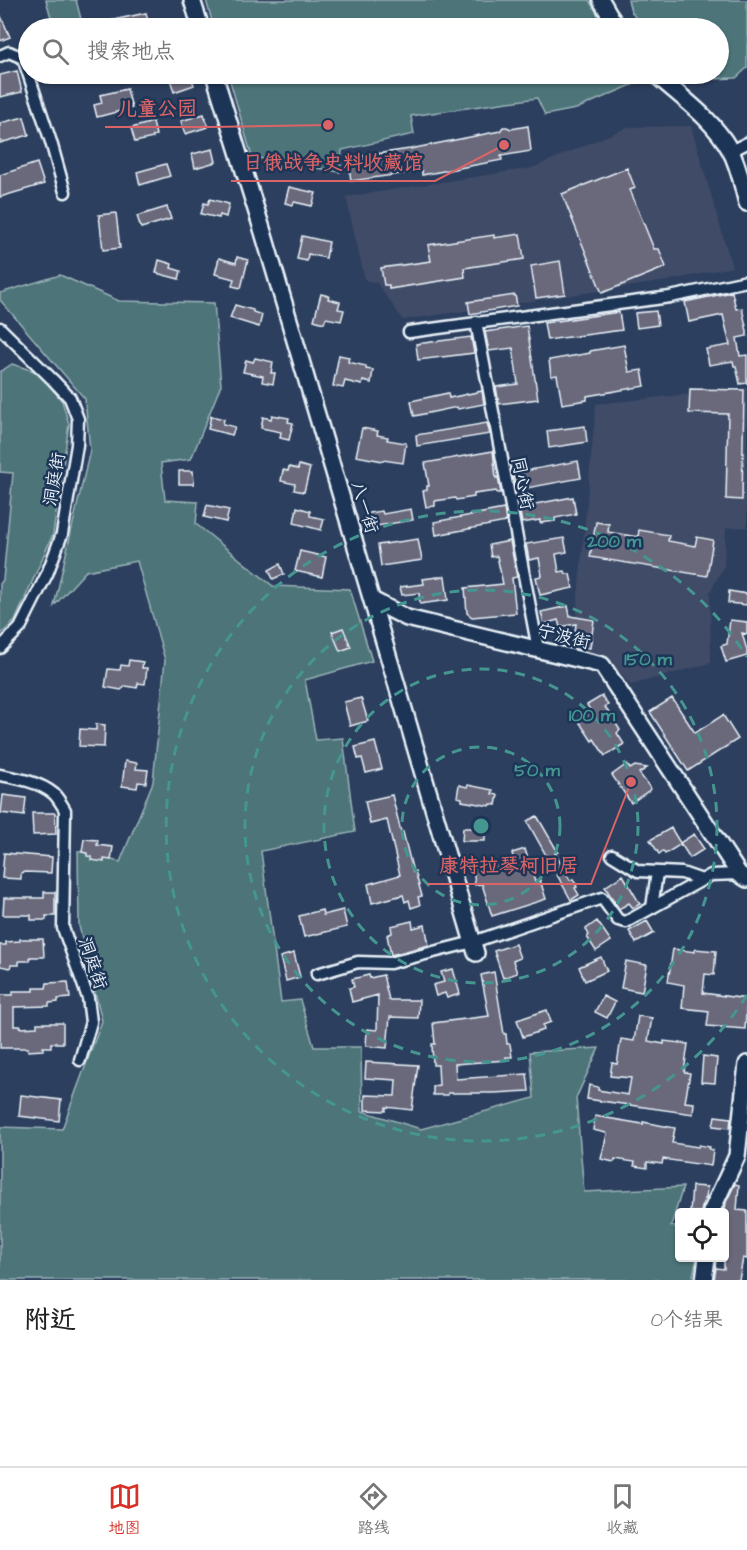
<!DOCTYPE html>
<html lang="zh">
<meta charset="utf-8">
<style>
:root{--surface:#fff;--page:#f6f6f6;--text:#222;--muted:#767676;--line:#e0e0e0;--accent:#d93025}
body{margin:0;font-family:"Architects Daughter","LXGW WenKai TC",sans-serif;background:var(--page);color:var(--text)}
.controls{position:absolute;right:18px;bottom:18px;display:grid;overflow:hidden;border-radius:6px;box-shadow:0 2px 4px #0004}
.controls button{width:54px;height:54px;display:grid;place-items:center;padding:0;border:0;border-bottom:2px solid var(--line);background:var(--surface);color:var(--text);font:30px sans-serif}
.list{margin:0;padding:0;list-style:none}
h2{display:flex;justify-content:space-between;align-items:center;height:78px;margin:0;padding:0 24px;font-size:26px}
h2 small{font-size:20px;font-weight:400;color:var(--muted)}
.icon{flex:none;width:33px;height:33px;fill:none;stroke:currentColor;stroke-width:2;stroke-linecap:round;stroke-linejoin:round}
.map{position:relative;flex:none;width:747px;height:1280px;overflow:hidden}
.search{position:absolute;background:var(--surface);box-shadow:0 2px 4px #0004;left:18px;right:18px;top:18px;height:66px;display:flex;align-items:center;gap:15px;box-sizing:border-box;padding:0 21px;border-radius:33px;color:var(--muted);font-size:22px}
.sheet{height:186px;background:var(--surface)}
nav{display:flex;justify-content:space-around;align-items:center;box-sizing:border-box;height:84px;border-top:2px solid var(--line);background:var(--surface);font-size:16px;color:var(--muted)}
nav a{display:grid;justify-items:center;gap:3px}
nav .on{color:var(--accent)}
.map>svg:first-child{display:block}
.built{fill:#3f4c67}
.green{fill:#4d7579;stroke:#9ab3b8;stroke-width:1.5}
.building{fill:#6a697b;stroke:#e8f1f8;stroke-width:1.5}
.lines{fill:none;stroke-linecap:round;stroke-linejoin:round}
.street-casing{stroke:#e8f1f8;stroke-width:15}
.secondary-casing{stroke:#e8f1f8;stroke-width:20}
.street{stroke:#1d3557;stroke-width:10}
.secondary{stroke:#1d3557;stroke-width:15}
.ring{fill:none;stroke:#459590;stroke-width:3;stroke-dasharray:10 8}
.labels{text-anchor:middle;stroke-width:5;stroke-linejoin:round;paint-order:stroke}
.street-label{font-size:18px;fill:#e8f1f8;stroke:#1d3557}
.centre{fill:#459590;stroke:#1d3557;stroke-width:3}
.ring-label{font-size:18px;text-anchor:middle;font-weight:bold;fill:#459590;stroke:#1d3557;stroke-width:5;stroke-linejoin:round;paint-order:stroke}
.leader{fill:none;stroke:#db6466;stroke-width:2}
.callout-dot{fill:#db6466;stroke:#1d3557;stroke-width:2}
.callout-label{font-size:20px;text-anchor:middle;font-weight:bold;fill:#db6466;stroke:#1d3557;stroke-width:5;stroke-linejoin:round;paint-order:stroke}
</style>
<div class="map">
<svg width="747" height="1280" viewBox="0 0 747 1280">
<rect width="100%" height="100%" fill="#2c3f5e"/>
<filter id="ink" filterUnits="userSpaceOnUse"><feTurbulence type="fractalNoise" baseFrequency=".0167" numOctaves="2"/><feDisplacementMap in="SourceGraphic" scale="12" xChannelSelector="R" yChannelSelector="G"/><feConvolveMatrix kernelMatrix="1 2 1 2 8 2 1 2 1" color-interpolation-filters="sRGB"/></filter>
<g filter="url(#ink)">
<path class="built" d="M691 126 732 267 667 281 403 320 377 283 365 280 346 197 532 168 628 127Z
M747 388V527L726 528 724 566 710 592 711 663 631 685 603 657 573 652 596 404Z"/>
<path class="green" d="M46 0H76L81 19 52 21Z
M206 0H589L606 28H214Z
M628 0H747V68L736 78 711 79 695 74H718V28H642L631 11Z
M228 74H644L648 78 576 109 545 115 537 98 411 116 414 134 342 150 340 172 252 157Z
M60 275 119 301 214 303 221 385 191 459 161 463 165 500 198 502 196 524 273 586 350 589 372 661 305 680 316 740 343 738 355 832 261 851 281 1002 300 1000 314 1047H361L362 1111 421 1129 534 1098 530 1052 599 1048 576 1098 584 1192 683 1187 671 1226 679 1228 680 1258H697L692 1280H0V1127L62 1129 102 1021 79 926 78 851 120 862 153 782 165 660 137 561 86 571 54 606 90 450 85 399 0 300V293Z
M12 364 40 373 62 401 69 424 53 534 15 621 0 635V584L3 580 13 473 0 472V372Z"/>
<path class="building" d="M146 13 149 25 133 28H91L90 25Z
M0 14 10 37 0 41Z
M17 71 22 92 0 97V75Z
M188 74H190L194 85 174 92 170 79Z
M127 89 132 108 97 117 94 105 102 103 100 95Z
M204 114 208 127 185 134 181 121Z
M24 117 29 135 0 143V123Z
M153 122 156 135 153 136V138L135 142 131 128Z
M528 126 531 151 501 156 502 160 422 175V171L351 181 348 158 410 149 500 131 503 127H507L511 129Z
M213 149 216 162 195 168 192 154Z
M37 163 44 184 0 197V175Z
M166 164 170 176 140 185 137 172Z
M627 168 635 188 630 190 654 249H659L666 267 602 293 562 194Z
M289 187 316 193 312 206 294 202 293 205 285 203Z
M210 199 229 204 226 217 220 215 219 218 201 214 204 203 208 204Z
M167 207 171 219 141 228 137 216Z
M116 213 120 248 103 250 99 215Z
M520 234 524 259 464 268 465 277 389 289V285H384L381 268 431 261 428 245 494 235V238Z
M302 236 329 242 326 258 308 254 307 261 297 259Z
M237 257 248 260 241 288 232 286 234 279 215 274 219 258 236 263Z
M159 260 172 264 171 268 181 271 179 279 156 273Z
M560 261 565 294 536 298 531 266Z
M732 292 736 309 742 308 747 331V336L737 338 740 356 747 355V383L740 384 736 366H734L733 361 709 365 706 349 730 345 723 315 689 322 685 302Z
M321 294 329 296 328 299 340 302 338 309 344 310 341 321 326 318 324 323 314 320Z
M515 295 517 306 470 314 468 302Z
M235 305 253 310V312L262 315 259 327 230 318Z
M656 311 658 325 637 328 635 313Z
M619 312 622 330 547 340 544 323Z
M527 326 538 399 499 404 496 387 518 384 513 348 489 351 485 332Z
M471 337 474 353 418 360 416 344Z
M624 345 629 372 642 370 645 386 587 396V400L562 404 557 375 551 376 549 360 590 353V351Z
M339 355 349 357 348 362 366 366V369L373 370 371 383 363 381 362 385 345 381 343 388 333 386Z
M255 358 273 362 271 373H275L273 384 262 382 263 376 243 372 246 360 253 362Z
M690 389 744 390 742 500 726 499 728 414 689 413Z
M482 391 484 404 458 409 457 407 414 416 411 401 448 393 449 398Z
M272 415 289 418 288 422 293 423 289 440 280 438 281 432 261 428 263 417 271 419Z
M211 416 224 419 223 424 235 427 232 435 208 429Z
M487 423 490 434 417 446 416 435Z
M585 426 587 442 549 448 547 431Z
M362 428 378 431 377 435 388 437 387 440 406 443 403 463 383 460V461L356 456Z
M493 451 496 478 498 477 501 493H497L496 491 474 494V497L456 500 455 498 435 501V506L426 507 423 491 427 490V486H429L425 463Z
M578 461 581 478 516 490 513 473Z
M299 465 310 468 304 492 294 490 295 484 281 481 283 470 288 471 289 467 298 469Z
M179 471H193L194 484H179Z
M573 497 576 514 555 518V521L540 523V520L522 523 519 507Z
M207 505 229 510 226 522 204 517Z
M297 507 310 511V516L324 519 321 530 294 523Z
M411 509 413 520 371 527 369 513 382 511 383 514Z
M504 509 506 522 436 535 434 522Z
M596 522 609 524 608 532 638 537 639 530 669 535 668 541 695 546 697 537 713 540 707 576 590 557Z
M564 538 567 552 556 554 559 572 565 571 566 574H570L573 588 540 595 536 577 542 576 539 558 529 560 526 544Z
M418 539 422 560 381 566 378 545Z
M510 541 517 577 512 578 516 613 472 617 467 613 465 588 503 584 497 556 491 557 489 545Z
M300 551 326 557 322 577 295 571Z
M280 564 284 574 273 579 269 570Z
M445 576 448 600 420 604 419 593 402 595 400 587 424 584 423 579Z
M729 591 747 594V605L728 603Z
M568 606 570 616 594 620 590 648 573 646 576 624 560 627 558 620 544 624 541 612Z
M730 620 747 622V634L742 633 747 650V656L726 662 721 646 727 644Z
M343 628 351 647 340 651 332 632Z
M129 660 143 662 142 668H147L145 684 138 683 137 688 126 686 121 690 105 687 108 669 120 670 121 665 128 666Z
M602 696 608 705 605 707 620 730 617 733 624 744 605 756 594 739 592 741 578 720 591 711 587 705Z
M361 698 368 721 350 726 344 702Z
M672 698 695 733 723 715 738 739 688 771 650 712Z
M96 724 105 725 104 747 79 746 80 729 96 730Z
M375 742 382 769 366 773 362 758 358 759 355 747Z
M125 761 137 763 136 769 148 770 146 783 138 782 137 788 122 786Z
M627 764 630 769 635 766 647 768 639 773 651 789 631 803 612 775Z
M459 785 467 787 468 785 493 790 492 794 498 795 496 805 491 804 490 806 462 801V798L457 797Z
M3 795 26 798 24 816 1 813Z
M392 795 401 832H403L413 872 415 871 422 896 418 897 420 905 411 908 409 900 405 902 403 895 372 903 368 884 400 875 387 820 370 824 365 801Z
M32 813H55L56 834 33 835Z
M537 816 558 852 555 853 570 880 573 879 577 887 575 888 579 895 571 900 527 821Z
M463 828H485V841H462Z
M671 828 680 843 694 834 704 849 690 858 681 844 665 854 663 851 659 854 650 840Z
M84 839 98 840 97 845 113 847 111 860 104 859V862L91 860 92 857 87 856V853L82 852Z
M525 849 535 882 540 880 546 899 492 916 482 884 475 885 473 867 514 862 512 853Z
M4 853 52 857 51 873 25 872 21 873V879L2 878Z
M623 875 640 904 633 908 629 903 619 909 605 887Z
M44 892H55V916H46V920H31V915H3L4 898H44Z
M322 910 323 915 343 910 347 927 304 937 299 916Z
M412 921 413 928 425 925 429 945 391 955 387 935 392 933 391 926Z
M597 921 611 941 596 951 587 937 589 935 586 929Z
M647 921 654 933 636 943 629 931Z
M20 939H43L44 957H30V961H19V965H11L10 968 0 966V945H6V942L20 941Z
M515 944 520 958 513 961 517 973 503 978 494 951Z
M673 949 695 952V949L716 951 714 975 705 974 703 993 747 999 745 1029 707 1026 709 1011 682 1008 684 985 668 982Z
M294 953 300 977 286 981 280 957Z
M601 957 607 971 585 981 579 967Z
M626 961 647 965 642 992 621 988Z
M453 969 460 994 447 998 445 993 436 996 433 985 444 982 441 972Z
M494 972 504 1034H506L507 1044H510L512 1057H506V1060L455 1064 456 1079 527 1074 529 1091 494 1093H448V1095H433V1086L439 1085 438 1065H433L432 1044H435L433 1023 489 1016 481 975Z
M369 975 370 978 383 975 389 1000H419L418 1018 390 1017 387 1048 366 1046 367 1029 377 1030 378 995 352 1002 349 988 354 987 352 979Z
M68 982 70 998 58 999V1002L49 1003V1006L14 1007V1026H21V1028L37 1027V1023H63V1043H51V1047H43V1050L28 1051V1048H0V995H13V991H34V988H46L47 983Z
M603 996 615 1002 607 1018 595 1012Z
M547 1010 551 1022 543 1025 544 1030 523 1037 517 1020Z
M638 1016 652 1018 648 1041 664 1044V1041L688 1044 684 1072 690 1073 685 1102 694 1103 693 1114 587 1099 589 1085 598 1087V1090L628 1095 631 1078 610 1076 612 1063 617 1064 621 1039 634 1041Z
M703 1056 717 1058 715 1083 701 1082Z
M366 1062 418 1065 412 1110 386 1107V1111L365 1110V1095L395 1096 396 1080 365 1078Z
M21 1095 61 1100 59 1121 19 1116Z
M595 1116 643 1124V1122L675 1128 672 1143 698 1147 699 1145 710 1147 709 1149 713 1150 711 1166 663 1159 662 1164 647 1162V1168L634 1166 635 1162 615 1159 614 1162 601 1159 607 1134 606 1133 593 1130Z
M715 1116 731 1118 730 1128 713 1126Z
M735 1184 739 1185 737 1210 747 1211V1259L743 1258 739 1280H714L716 1268 724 1269V1216L726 1202Z
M692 1186 707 1187 706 1199H704L701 1212H690Z"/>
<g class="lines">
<defs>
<path id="street" d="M0 56 9 52 23 58 51 142 65 192
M731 151 747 143
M476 322 538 649
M0 328 53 380 70 398 78 419 77 445 62 534 47 574 20 628 0 648
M409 332 670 297 747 281
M0 775C17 778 40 782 54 794 58 798 62 805 65 810L63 928 88 998 91 1022 80 1060
M612 855 638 871 682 873 702 880
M652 908 657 872
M317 974 358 962 390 963 473 942 602 898 618 920 626 922 711 875 739 874"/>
<path id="secondary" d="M192 0 201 28
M601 0 617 28
M214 74 263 232 476 953
M655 74C681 97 713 119 730 150 739 166 742 185 747 203
M372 600 407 618 602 665 739 874 747 879
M711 1212 737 1156 747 1064
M704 1280 707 1258"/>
</defs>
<use href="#street" class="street-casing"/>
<use href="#secondary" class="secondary-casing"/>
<use href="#street" class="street"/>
<use href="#secondary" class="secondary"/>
</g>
</g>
<g class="ring">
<circle cx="481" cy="826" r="79"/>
<circle cx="481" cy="826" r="157"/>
<circle cx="481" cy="826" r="236"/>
<path d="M747 995A315 315 0 1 1 747 657"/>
</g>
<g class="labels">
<g class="street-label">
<text transform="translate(54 479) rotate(-80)" y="6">洞庭街</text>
<text transform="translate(523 483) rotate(79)" y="6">同心街</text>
<text transform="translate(365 507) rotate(73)" y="6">八一街</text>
<text transform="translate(564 636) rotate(14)" y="6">宁波街</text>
<text transform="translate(93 963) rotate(71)" y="6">洞庭街</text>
</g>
</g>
<circle cx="481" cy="826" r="9" class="centre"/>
<g class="ring-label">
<text x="614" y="547">200 m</text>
<text x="648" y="665">150 m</text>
<text x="592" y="721">100 m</text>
<text x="537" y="776">50 m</text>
</g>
<path class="leader" d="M328 125L209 127H105M504 145L435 181H231M631 782L591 884H427"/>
<g class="callout-dot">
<circle cx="328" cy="125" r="6"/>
<circle cx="504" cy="145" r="6"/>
<circle cx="631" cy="782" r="6"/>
</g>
<g class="callout-label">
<text x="157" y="115">儿童公园</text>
<text x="333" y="169">日俄战争史料收藏馆</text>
<text x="509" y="872">康特拉琴柯旧居</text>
</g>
</svg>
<div class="controls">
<button><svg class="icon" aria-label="locate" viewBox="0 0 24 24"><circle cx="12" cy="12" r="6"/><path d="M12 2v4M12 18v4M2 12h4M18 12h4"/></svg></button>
</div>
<div class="search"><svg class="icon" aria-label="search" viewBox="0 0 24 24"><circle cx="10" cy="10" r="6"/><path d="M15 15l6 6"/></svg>搜索地点</div>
</div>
<section class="sheet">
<h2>附近<small>0个结果</small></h2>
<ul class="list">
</ul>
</section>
<nav>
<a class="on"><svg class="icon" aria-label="map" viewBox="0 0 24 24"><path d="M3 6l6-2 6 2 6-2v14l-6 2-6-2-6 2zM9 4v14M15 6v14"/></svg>地图</a>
<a><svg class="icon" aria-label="directions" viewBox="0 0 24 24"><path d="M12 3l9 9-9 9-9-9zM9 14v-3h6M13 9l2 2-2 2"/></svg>路线</a>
<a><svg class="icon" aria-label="saved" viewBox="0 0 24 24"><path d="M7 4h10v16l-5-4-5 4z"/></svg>收藏</a>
</nav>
